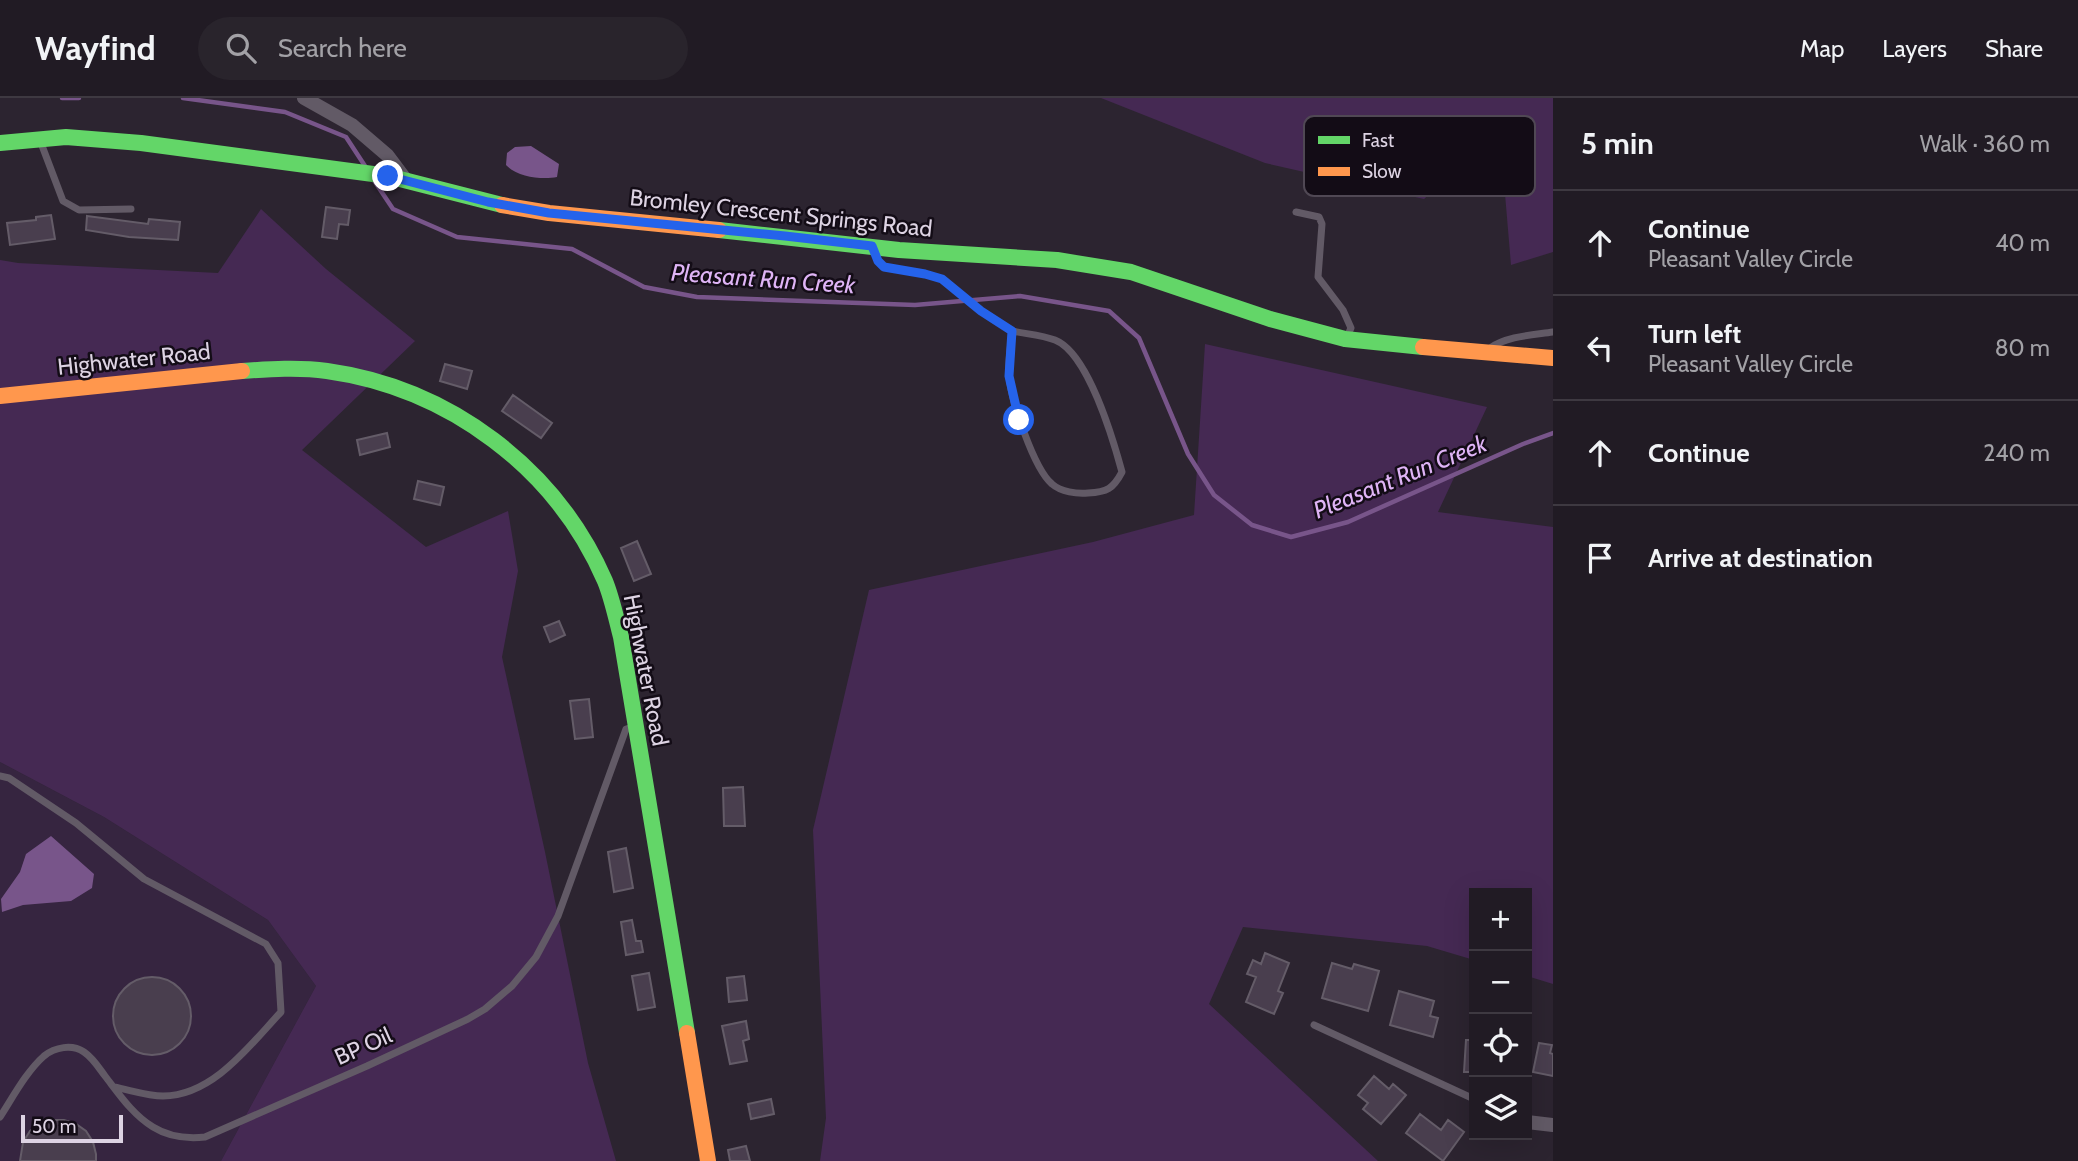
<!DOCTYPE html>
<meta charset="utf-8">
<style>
:root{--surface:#211b24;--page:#29242c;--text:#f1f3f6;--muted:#a2a1a6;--line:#3e3941}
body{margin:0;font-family:Cabin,sans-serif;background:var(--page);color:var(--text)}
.controls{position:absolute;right:21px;bottom:21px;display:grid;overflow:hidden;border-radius:0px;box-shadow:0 7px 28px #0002}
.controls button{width:63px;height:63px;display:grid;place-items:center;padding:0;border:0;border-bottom:2px solid var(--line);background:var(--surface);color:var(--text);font:35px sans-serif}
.scale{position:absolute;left:21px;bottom:18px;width:102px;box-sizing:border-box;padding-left:7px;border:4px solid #ddd3e3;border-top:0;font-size:19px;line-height:24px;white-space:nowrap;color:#ddd3e3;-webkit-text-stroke:5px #130c16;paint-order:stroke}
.stop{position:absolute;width:21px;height:21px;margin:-16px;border:5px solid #2563eb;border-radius:50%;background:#fff}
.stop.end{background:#2563eb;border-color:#fff;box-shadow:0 2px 7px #0008}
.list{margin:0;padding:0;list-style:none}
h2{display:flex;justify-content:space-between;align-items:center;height:91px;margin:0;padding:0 28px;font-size:30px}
h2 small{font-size:23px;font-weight:400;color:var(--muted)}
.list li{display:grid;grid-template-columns:46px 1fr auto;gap:21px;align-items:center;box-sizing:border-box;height:105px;padding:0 28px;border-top:2px solid var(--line)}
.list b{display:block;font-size:26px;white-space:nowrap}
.list p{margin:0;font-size:23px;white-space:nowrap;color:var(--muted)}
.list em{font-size:23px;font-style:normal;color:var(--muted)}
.icon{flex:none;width:38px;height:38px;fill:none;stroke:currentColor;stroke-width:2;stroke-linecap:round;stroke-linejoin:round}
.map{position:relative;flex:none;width:1553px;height:1063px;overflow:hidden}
header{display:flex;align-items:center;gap:42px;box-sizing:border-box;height:98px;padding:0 35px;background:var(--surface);border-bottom:2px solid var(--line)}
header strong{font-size:33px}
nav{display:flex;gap:38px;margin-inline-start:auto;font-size:24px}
.search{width:490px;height:63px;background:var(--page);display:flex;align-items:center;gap:18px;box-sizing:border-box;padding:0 24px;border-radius:38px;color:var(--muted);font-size:26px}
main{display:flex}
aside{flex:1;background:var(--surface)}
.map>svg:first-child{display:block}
.built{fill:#362540}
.green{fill:#452953}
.water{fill:#78558a}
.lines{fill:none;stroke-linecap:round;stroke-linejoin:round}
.stream{stroke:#78558a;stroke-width:4.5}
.building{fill:#493e4e;stroke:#645c68;stroke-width:2}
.lane{stroke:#625a66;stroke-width:7}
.street{stroke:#625a66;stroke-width:14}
.fast{stroke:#63d668;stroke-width:16}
.slow{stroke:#ff974d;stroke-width:16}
.route{stroke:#2563eb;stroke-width:9}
.labels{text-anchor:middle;stroke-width:5;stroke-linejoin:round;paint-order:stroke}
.street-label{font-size:23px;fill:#ddd3e3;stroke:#130c16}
.water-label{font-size:24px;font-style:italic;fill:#dfb4f6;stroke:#130c16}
.key{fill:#130c16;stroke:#504854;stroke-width:2}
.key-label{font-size:19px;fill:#ddd3e3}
</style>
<header>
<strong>Wayfind</strong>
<div class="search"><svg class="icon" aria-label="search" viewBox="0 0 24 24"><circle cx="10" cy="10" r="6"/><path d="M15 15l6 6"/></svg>Search here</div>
<nav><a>Map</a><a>Layers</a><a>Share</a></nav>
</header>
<main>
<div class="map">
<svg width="1553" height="1063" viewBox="0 0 1553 1063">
<rect width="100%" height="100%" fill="#2c2430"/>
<path class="built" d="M0 664 104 719 268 822 316 888 221 1063H0Z"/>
<path class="green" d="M1101 0H1553V154L1511 167 1503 72 1458 70 1424 101 1265 65Z
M261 111 326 171 415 243 302 352 426 449 508 413 518 473 502 559 545 754 588 965 616 1063H221L316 888 268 822 104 719 0 664V162L18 165 218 175Z
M1205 246 1487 309 1438 414 1553 429V886L1527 878V795H1474V862L1427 848 1243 829 1209 906 1378 1063H820L826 1020 813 732 869 492 1093 444 1194 417Z"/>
<path class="water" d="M531 48 559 66 557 79C542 82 517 79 506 67L507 55 515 49Z
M51 738 94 776 92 790 71 803 23 807 2 814 1 801 20 774 26 756Z"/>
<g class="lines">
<path class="stream" d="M62 0H79
M183 0 285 14 346 39 365 68
M373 81 393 111 457 139 572 151 644 189 697 199 915 207 1020 198 1109 213 1139 240 1188 356 1214 397 1252 427 1291 439 1348 424 1523 346 1553 335"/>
</g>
<path class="building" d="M326 109 350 112 348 127 339 126 337 141 322 139Z
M51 117 55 141 10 147 7 125 36 122V119Z
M87 118 148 126 149 121 180 124 178 142 129 139 86 132Z
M445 266 472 273 467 291 440 283Z
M513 297 552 325 541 340 502 313Z
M387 335 390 349 360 357 357 342Z
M418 383 444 389 440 407 414 401Z
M637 443 651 476 634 483 621 450Z
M559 523 565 537 550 544 544 529Z
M589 601 593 639 575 641 570 603Z
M743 689 745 728H724L723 690Z
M626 750 633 790 614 794 608 754Z
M632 822 636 843H641L643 854 626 857 621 824Z
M1265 855 1289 865 1278 893 1283 895 1274 916 1246 904 1256 879 1247 876 1253 862 1261 866Z
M1332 865 1352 871 1354 866 1379 873 1368 913 1322 900Z
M649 875 655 909 638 912 632 878Z
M744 878 747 902 729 904 727 880Z
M113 918a39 39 0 1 1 78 0a39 39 0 1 1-78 0Z
M1399 893 1434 903 1430 918 1438 920 1433 939 1390 927Z
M746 923 749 941 743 943 747 963 730 966 722 928Z
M1466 942H1474V974H1464Z
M1539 945 1552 947 1550 955 1553 956V978L1533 974Z
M1374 978 1389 991 1393 986 1406 997 1381 1026 1363 1011 1368 1005 1358 997Z
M771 1001 774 1016 751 1021 748 1006Z
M1420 1016 1441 1032 1448 1022 1464 1034 1443 1063 1406 1035Z
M52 1022H64L76 1026 86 1033 93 1044 96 1056V1063H20L23 1044 30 1033 40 1026Z
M746 1048 750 1063H730L728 1052Z"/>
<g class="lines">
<path class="lane" d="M41 45 63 103 79 112 131 111
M1296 114 1319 119 1322 126 1318 179 1343 212 1351 230 1346 241
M874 152 878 163 884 169 925 176 942 181 981 213 1012 233
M1012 233C1026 236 1042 237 1055 242 1088 255 1113 341 1122 374 1113 391 1107 394 1088 395 1077 396 1061 394 1052 386 1034 371 1010 300 1009 276 1008 262 1011 247 1012 233Z
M1490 250C1507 238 1533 237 1553 234
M0 678 9 680 76 725 144 781 266 846 278 865 281 914C250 947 213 998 163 998 148 998 130 992 114 989
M1314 927 1474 1001
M0 1019C13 999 26 974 44 958 55 949 72 946 84 954 93 960 99 970 105 978 119 996 133 1017 153 1029 169 1039 186 1041 205 1039L367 968 468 921 485 911 512 888 536 859 558 818 626 631 633 629"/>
<path class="street" d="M304 0 352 27 387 57 405 81
M1527 1024 1553 1027"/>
<path class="fast" d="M0 45 66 39 141 45 388 78 502 107
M719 132 899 152 1057 162 1131 174 1270 221 1345 241 1423 249
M242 273C270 271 299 269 327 273 449 290 556 370 605 483 612 500 616 520 621 539L687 935"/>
<path class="slow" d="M502 107 549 115 719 132
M1423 249 1553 260
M0 298 242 273
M687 935 708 1063"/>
</g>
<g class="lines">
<path class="route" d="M388 78 488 104 549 115 785 138 872 148 878 163 884 169 925 176 942 181 981 213 1012 233 1009 278 1019 322"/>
</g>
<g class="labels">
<g class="street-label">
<text transform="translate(781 115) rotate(6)" y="8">Bromley Crescent Springs Road</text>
<text transform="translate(134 261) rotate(-6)" y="8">Highwater Road</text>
<text transform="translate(646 572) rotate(79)" y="8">Highwater Road</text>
<text transform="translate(363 948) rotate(-24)" y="8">BP Oil</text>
</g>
<g class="water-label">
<text transform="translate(763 181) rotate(4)" y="8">Pleasant Run Creek</text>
<text transform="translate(1400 379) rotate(-22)" y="8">Pleasant Run Creek</text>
</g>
</g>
<rect x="1304" y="18" width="231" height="80" rx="10" class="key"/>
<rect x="1318" y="38" width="32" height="8" fill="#63d668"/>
<rect x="1318" y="69" width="32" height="9" fill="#ff974d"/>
<g class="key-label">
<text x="1362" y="49">Fast</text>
<text x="1362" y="80">Slow</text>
</g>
</svg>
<div class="controls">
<button>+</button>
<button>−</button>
<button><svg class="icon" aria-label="locate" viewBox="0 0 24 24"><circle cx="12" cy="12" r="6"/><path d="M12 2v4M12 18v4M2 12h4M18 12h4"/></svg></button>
<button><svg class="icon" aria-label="layers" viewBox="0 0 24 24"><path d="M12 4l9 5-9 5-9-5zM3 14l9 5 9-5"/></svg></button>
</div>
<div class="scale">50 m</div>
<div class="stop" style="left:1019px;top:322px"></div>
<div class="stop end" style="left:388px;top:78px"></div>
</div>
<aside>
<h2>5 min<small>Walk · 360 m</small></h2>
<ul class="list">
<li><svg class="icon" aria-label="ahead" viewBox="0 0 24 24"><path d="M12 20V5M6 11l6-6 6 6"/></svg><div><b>Continue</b><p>Pleasant Valley Circle</p></div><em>40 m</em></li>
<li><svg class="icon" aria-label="left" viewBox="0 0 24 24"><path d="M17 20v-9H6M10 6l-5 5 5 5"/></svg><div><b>Turn left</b><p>Pleasant Valley Circle</p></div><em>80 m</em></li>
<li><svg class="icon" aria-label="ahead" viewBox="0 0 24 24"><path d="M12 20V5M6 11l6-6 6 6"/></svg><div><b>Continue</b></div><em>240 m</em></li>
<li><svg class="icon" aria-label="arrive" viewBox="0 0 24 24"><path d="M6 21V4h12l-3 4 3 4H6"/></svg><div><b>Arrive at destination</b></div></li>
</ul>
</aside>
</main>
